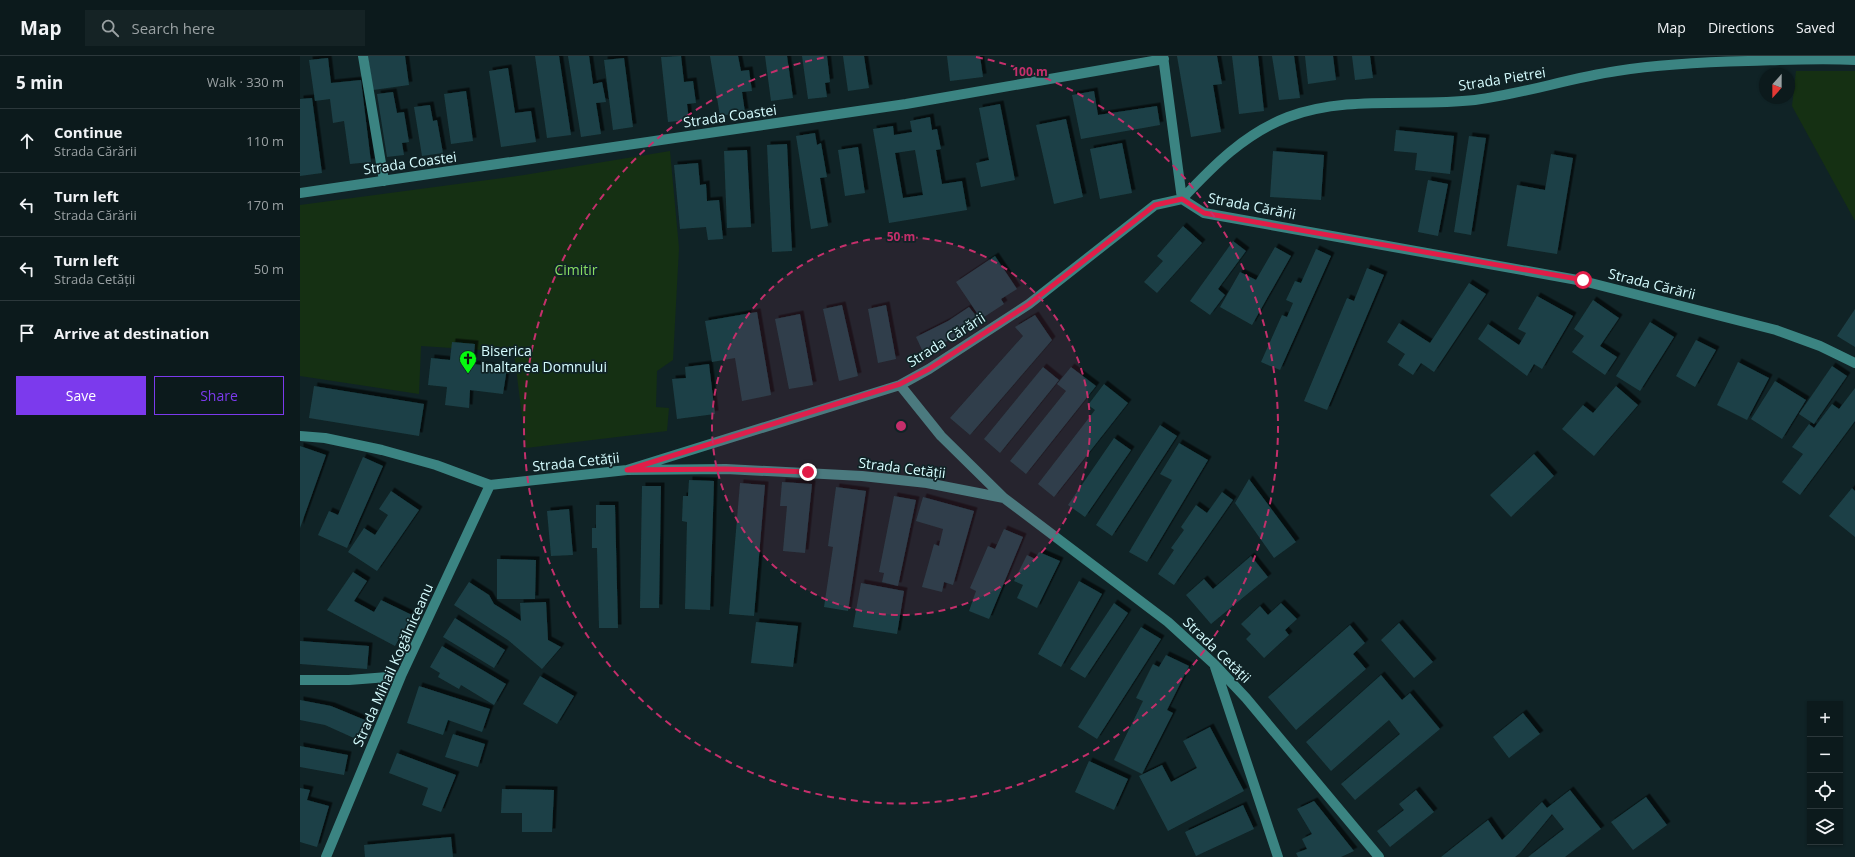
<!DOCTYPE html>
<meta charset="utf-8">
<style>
:root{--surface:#0c1a1c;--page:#152325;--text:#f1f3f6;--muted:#9aa1a3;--line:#2c383b;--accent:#7c3aed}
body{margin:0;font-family:"Open Sans",sans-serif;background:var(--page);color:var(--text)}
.controls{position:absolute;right:12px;bottom:12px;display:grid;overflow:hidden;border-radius:0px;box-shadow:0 1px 3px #0004}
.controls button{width:36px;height:36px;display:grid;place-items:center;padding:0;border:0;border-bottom:1px solid var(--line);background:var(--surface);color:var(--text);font:20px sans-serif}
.compass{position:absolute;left:1459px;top:12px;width:36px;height:36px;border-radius:50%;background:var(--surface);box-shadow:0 1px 3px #0004;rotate:201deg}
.stop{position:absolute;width:12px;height:12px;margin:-9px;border:3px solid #e11d48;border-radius:50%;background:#fff}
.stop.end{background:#e11d48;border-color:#fff;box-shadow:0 1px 4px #0008}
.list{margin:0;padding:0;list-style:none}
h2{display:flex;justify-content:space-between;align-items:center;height:52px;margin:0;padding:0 16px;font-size:17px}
h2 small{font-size:13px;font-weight:400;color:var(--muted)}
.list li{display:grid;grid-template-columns:26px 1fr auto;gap:12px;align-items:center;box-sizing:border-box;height:64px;padding:0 16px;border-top:1px solid var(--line)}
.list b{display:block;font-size:15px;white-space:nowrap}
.list p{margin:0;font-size:13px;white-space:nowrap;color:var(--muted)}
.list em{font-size:13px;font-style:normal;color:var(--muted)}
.actions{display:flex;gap:8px;padding:12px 16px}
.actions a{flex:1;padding:9px 0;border:1px solid var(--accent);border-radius:0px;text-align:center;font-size:14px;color:var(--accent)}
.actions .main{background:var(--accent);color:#fff}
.icon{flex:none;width:22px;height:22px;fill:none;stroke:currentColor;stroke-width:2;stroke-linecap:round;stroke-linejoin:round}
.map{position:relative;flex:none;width:1555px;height:801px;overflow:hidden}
header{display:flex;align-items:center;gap:24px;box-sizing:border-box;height:56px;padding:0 20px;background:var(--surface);border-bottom:1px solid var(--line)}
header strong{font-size:19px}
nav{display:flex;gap:22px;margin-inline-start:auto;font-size:14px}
.search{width:280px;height:36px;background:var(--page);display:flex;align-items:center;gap:10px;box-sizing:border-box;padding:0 14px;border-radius:0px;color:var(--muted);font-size:15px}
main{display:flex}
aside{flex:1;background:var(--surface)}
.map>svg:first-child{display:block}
.green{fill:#153013}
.building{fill:#1c4046;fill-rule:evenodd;filter:url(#shadow)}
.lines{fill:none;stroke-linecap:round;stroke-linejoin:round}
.minor{stroke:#3b8482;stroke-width:10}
.route{stroke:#e11d48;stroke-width:5}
.ring{fill:none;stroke:#c42f6b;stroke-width:2;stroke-dasharray:7 5}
.labels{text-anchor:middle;stroke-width:3.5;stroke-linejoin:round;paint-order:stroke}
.street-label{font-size:14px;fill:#d5fcfe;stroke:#102326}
.park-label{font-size:14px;fill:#88de62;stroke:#102326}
.poi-label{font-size:14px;fill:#d5fcfe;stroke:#102326;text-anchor:start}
.centre{fill:#c42f6b;stroke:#102326;stroke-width:2}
.ring-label{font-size:12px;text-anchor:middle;font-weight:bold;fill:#c42f6b;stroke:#102326;stroke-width:3.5;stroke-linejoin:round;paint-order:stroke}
</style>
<header>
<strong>Map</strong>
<div class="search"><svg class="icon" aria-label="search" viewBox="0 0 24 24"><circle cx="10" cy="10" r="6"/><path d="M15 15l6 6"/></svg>Search here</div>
<nav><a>Map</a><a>Directions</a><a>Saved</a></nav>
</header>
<main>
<aside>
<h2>5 min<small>Walk · 330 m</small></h2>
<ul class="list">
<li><svg class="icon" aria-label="ahead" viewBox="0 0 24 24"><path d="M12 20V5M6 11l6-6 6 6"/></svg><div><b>Continue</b><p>Strada Cărării</p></div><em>110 m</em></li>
<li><svg class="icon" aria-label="left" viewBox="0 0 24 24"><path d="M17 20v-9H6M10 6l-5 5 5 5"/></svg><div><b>Turn left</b><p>Strada Cărării</p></div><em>170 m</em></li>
<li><svg class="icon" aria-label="left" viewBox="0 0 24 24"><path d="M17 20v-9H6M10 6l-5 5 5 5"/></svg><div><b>Turn left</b><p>Strada Cetății</p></div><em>50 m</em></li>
<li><svg class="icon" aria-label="arrive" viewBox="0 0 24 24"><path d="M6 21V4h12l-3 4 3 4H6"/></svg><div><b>Arrive at destination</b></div></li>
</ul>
<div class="actions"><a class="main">Save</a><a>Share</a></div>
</aside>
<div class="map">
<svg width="1555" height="801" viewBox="0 0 1555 801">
<defs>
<filter id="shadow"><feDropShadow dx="3.5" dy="-3.5" stdDeviation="0" flood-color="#0009"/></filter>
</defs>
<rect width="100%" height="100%" fill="#102326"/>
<path class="green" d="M1496 15H1555V165L1492 50Z
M370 95 379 192 373 304 357 315 356 351 369 352 367 375 226 392 214 296 121 290 119 338 0 320V149L224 119Z"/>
<path class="building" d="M68 0H105L109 29 73 34Z
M235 0H259L271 79 247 82Z
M268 0H289L293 28 302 26 306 46 296 47 301 78 281 81Z
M381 0 384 26 393 25 396 47 387 48 389 64 368 66 361 1Z
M410 0H438L441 15 449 14 452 35 442 36 445 56 420 60Z
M465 0H487L493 42 471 45Z
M502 0H527L530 26 525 27 527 41 508 43Z
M543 0H564L569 32 548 35Z
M647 0H680L683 21 650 25Z
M877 0H917L922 28 913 29 921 76 891 81Z
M932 0H958L964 55 939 58Z
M972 0H994L1000 42 979 44Z
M1005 0H1033L1036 24 1008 28Z
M1052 0H1070L1073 22 1055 24Z
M28 2 31 27 61 24 71 106 50 108 44 65 33 67 30 43 15 45 9 4Z
M324 2 333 71 313 74 304 4Z
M208 12 215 57 231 55 236 86 201 91 189 15Z
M166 35 173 85 151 88 144 38Z
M794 35 798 59 857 50 860 69 781 83 772 39Z
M93 36 97 57 104 56 109 86 102 87 104 99 87 101 77 38Z
M12 42 22 117 0 120V43Z
M700 48 715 124 681 131 676 107 689 104 679 52Z
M130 49 133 65 137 64 143 97 122 100 114 51Z
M630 61 632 74 637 73 641 93 636 94 642 128 662 125 667 154 589 167 573 73 593 70 594 79 612 76 610 65ZM615 94 623 139 603 142 595 97Z
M766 63 783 141 754 148 736 69Z
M1096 74 1154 80 1150 118 1115 114 1117 97 1094 95Z
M515 77 517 89 521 87 527 121 520 122 528 170 511 173 496 80Z
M1169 80 1186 82 1171 179 1154 176Z
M822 87 832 137 800 143 790 93Z
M487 88 492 195 472 196 467 89Z
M558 91 565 137 545 140 538 94Z
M447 94 451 171 427 172 424 95Z
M973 95 1024 99 1021 144 970 141Z
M1251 98 1273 102 1257 198 1207 190 1217 129 1245 134Z
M398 107 400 129 406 128 407 145 419 144 423 183 408 184 406 171 380 173 374 109Z
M1128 124 1148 128 1138 180 1118 176Z
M883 170 902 187 857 237 844 226 863 205 857 200Z
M933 185 946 195 918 233 925 239 910 259 890 245Z
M975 191 991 200 952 269 920 251 940 216 956 224Z
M1016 193 1031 200 980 314 961 306 982 259 987 261 993 247 986 244 995 225 1001 227Z
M695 200 717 233 701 243 704 248 681 263 656 226Z
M1067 212 1084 219 1027 354 1004 345 1047 242 1054 245Z
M1169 227 1186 238 1134 316 1121 307 1113 319 1098 309 1105 298 1087 286 1099 267 1130 287Z
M1237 240 1273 260 1242 313 1234 308 1227 320 1178 283 1188 268 1219 289 1226 277 1218 273Z
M1293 244 1319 262 1300 290 1317 301 1305 319 1272 296 1284 280 1274 273Z
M542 249 558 320 539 325 523 253Z
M586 249 596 303 578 307 568 253Z
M669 251 681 266 654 282 623 296 616 281 648 265Z
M1555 253V291L1537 280Z
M457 256 471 339 442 345 435 302 412 306 405 265Z
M500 258 513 329 489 333 475 263Z
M735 259 752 284 670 379 650 362 723 280 715 271Z
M1350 266 1374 281 1340 335 1316 320Z
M1396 284 1416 294 1395 331 1376 320Z
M152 286 175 288 173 308 207 312 203 338 170 334 169 352 145 349 147 331 128 329 131 302 150 304Z
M1438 306 1469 322 1447 364 1417 349Z
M409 308 415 358 377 363 372 323 386 322 385 311Z
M1532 310 1547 320 1514 368 1499 358Z
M743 311 759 324 700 397 684 383Z
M771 311 796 330 726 418 710 405 766 335 757 328Z
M1475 325 1506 344 1482 383 1451 363Z
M804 328 828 347 754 441 738 428 795 354 788 349Z
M14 330 124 348 119 380 9 362Z
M1316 330 1338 349 1294 400 1262 373 1283 349 1293 357Z
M1555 332V365L1500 439 1482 426 1503 398 1492 391 1509 368 1514 372 1532 348 1539 353Z
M860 369 877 380 812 480 796 469Z
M814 382 831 394 785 461 768 449Z
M879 387 908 404 847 506 829 496 872 424 860 418Z
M0 390 26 399 0 472Z
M1234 398 1254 420 1211 461 1190 439Z
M63 401 83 410 47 492 18 479 29 455 38 459Z
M949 423 996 486 974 502 935 447Z
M389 424 414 425 410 554 385 553 387 466 382 465 383 440H388Z
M482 426 512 428 505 497 483 495 487 450H480Z
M440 427 465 429 454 560 429 558Z
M342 430H361L359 552H340Z
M536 431 566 435 548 555 524 551 533 491 528 490Z
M1552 432 1555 435V481L1529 460Z
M91 435 119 454 77 515 48 496 64 472 75 479 88 459 79 453Z
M922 436 933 444 874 529 858 518 874 494 871 492 884 474 881 471 896 449 907 457Z
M594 440 616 444 598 530 582 526 584 517 579 516Z
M623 441 674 455 653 529 644 526 642 536 622 531 634 488 639 490 643 473 616 465Z
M296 449H315L318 572H299L297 492H292V472H296Z
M269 453 273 499 251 500 247 455Z
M704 473 723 481 689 563 669 555 676 535 670 532 688 490 695 493Z
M739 496 760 505 737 552 717 542 723 529 714 525 727 499 735 503Z
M951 500 968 521 911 568 886 539 904 523 913 533Z
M197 503 236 504 235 543H197Z
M53 516 67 525 54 545 74 556 81 544 112 559 95 590 27 554Z
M779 525 802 538 761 611 738 598Z
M169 526 189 539 194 548 221 565 220 547 246 546 248 584 261 591 242 613 208 584 154 549Z
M561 527 604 535 597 578 553 571Z
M814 547 828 557 785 622 770 613Z
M981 547 997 563 985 574 989 579 964 602 946 583 951 578 941 568 960 550 968 559Z
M155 562 205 594 194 612 143 581Z
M456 566 498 570 493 611 451 607Z
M1099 567 1133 606 1114 622 1081 584Z
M1050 569 1065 587 1053 598 1066 613 996 674 968 641Z
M841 571 861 583 797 683 778 671Z
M0 585 69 590 67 613 0 608Z
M142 590 206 628 194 649 161 629 159 633 138 621 140 617 130 611Z
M866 599 889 610 867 654 873 657 842 718 814 704 843 645 836 642 853 608 859 611Z
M1081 619 1102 644 1110 637 1140 673 1055 744 1041 728 1100 678 1089 664 1031 715 1006 686Z
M240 620 274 640 257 668 223 648Z
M119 630 190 653 182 676 148 664 143 679 107 667Z
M0 644 31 650 65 664 56 683 25 669 0 664Z
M1223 657 1240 678 1209 702 1193 681Z
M910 671 944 735 868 775 839 720 862 709 871 726 897 712 883 685Z
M153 678 185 688 178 711 145 701Z
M0 690 48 699 44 719 0 711Z
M97 697 156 719 141 756 122 749 128 732 89 717Z
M789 705 828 723 814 754 775 736Z
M0 732 10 734 7 744 29 750 17 791 0 786Z
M202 733 254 734 252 776H222V757H201Z
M1116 734 1134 756 1090 791 1077 775 1104 754 1099 748Z
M1270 734 1301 773 1265 801H1228L1264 773 1252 758 1220 797 1215 801H1141L1188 764 1202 784 1242 746 1247 752Z
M1346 741 1367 769 1333 794 1311 766Z
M1014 745 1054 795 1041 801H998L996 797 1007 793 1002 783 1012 778 997 753Z
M943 749 954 773 896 800 885 776Z
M151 781 153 801H65L64 789Z"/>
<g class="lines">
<path class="minor" d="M63 0 84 125
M863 0 882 143
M0 137 606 48 864 3
M882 143C913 110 944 78 988 61 1047 39 1113 51 1175 44 1223 38 1269 22 1317 15 1361 8 1405 6 1448 5 1484 4 1519 2 1555 4
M600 329 641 380 704 442 868 566 914 608 946 642 1079 801
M0 380 25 382 82 394 136 409 190 429 327 414 426 413 562 420 627 427 704 442
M327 414 600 329 629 313 729 248 855 149 882 143 904 157 1283 225 1476 274 1520 290 1555 307
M915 611 978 801
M0 624H49L101 620
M26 801 101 620 190 429"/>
</g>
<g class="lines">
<path class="route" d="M508 416 426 413 327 414 600 328 629 313 729 248 855 149 882 143 904 157 1283 224"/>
</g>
<circle cx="601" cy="370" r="189" fill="#c42f6b" fill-opacity=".12"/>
<g class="ring">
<circle cx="601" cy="370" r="189"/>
<path d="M676 1A377 377 0 1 1 526 1"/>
</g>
<defs>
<symbol id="church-pin" viewBox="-11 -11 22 30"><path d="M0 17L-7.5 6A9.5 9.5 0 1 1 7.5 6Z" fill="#05fa0f" stroke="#102326"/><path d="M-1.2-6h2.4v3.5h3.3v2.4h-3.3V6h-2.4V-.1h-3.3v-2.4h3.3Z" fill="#111"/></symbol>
</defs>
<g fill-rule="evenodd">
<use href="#church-pin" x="158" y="293" width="20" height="27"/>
</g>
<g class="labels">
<g class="street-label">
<text transform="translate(1202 23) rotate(-9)" y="5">Strada Pietrei</text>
<text transform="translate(430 60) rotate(-8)" y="5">Strada Coastei</text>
<text transform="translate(110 107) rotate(-8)" y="5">Strada Coastei</text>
<text transform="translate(952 150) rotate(11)" y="5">Strada Cărării</text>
<text transform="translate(1352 228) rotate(14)" y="5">Strada Cărării</text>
<text transform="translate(646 284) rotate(-32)" y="5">Strada Cărării</text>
<text transform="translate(276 406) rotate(-6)" y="5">Strada Cetății</text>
<text transform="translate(602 412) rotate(7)" y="5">Strada Cetății</text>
<text transform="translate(917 594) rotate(44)" y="5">Strada Cetății</text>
<text transform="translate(93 609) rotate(-66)" y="5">Strada Mihail Kogălniceanu</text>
</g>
<g class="park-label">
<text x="276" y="219">Cimitir</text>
</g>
<g class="poi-label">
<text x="181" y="300">Biserica<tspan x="181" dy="16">Inaltarea Domnului</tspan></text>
</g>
</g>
<circle cx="601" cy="370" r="6" class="centre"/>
<g class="ring-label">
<text x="730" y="20">100 m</text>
<text x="601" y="185">50 m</text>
</g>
</svg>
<div class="controls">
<button>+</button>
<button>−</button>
<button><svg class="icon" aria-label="locate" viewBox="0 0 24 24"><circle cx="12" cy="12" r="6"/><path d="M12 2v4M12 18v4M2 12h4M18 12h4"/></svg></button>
<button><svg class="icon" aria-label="layers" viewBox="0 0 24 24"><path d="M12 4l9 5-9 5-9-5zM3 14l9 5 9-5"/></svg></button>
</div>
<svg class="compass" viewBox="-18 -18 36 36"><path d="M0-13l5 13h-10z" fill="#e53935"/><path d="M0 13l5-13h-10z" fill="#9aa1a3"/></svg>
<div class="stop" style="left:1283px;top:224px"></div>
<div class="stop end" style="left:508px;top:416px"></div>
</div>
</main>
